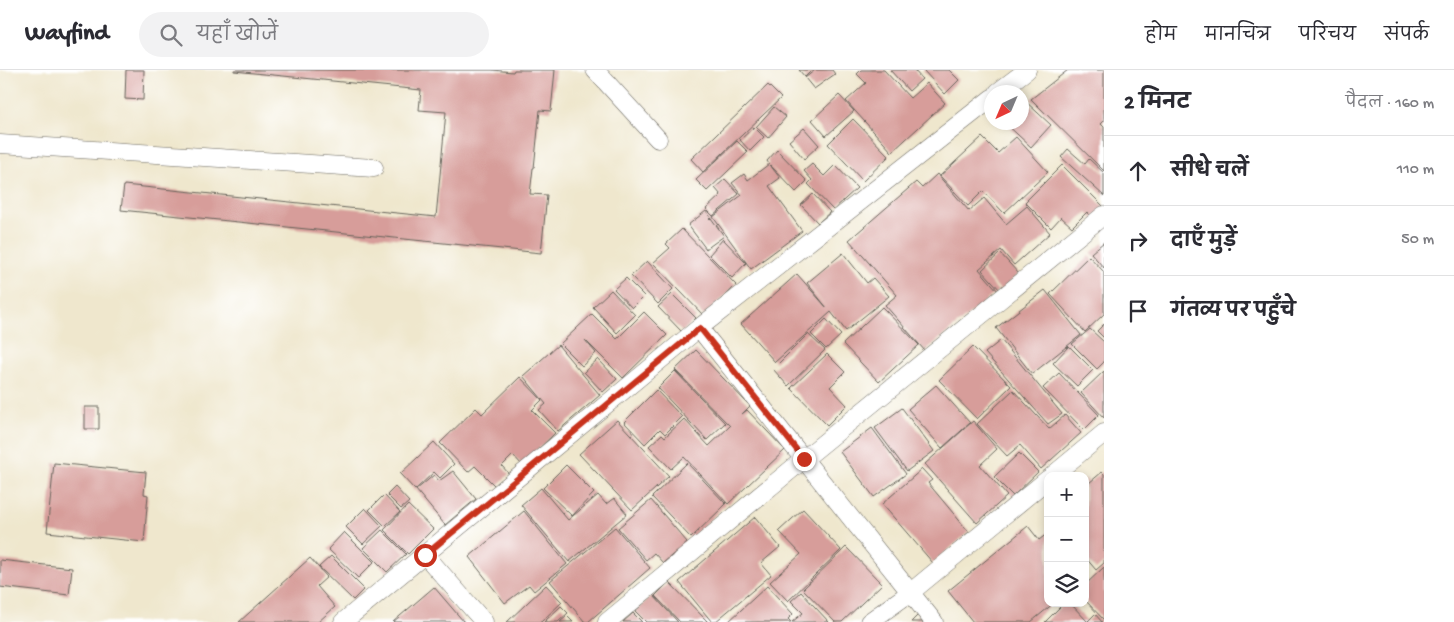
<!DOCTYPE html>
<html lang="hi">
<meta charset="utf-8">
<style>
:root{--surface:#fff;--page:#f2f2f3;--text:#2b2b33;--muted:#7c7c81;--line:#e1e1e2}
body{margin:0;font-family:"Gochi Hand","Playpen Sans Deva",sans-serif;background:var(--page);color:var(--text)}
.controls{position:absolute;right:15px;bottom:15px;display:grid;overflow:hidden;border-radius:10px;box-shadow:0 2px 8px #0003}
.controls button{width:45px;height:45px;display:grid;place-items:center;padding:0;border:0;border-bottom:1px solid var(--line);background:var(--surface);color:var(--text);font:25px sans-serif}
.compass{position:absolute;left:984px;top:15px;width:45px;height:45px;border-radius:50%;background:var(--surface);box-shadow:0 2px 8px #0003;rotate:224deg}
.stop{position:absolute;width:15px;height:15px;margin:-11px;border:4px solid #c8321e;border-radius:50%;background:#fff}
.stop.end{background:#c8321e;border-color:#fff;box-shadow:0 1px 5px #0008}
.list{margin:0;padding:0;list-style:none}
h2{display:flex;justify-content:space-between;align-items:center;height:65px;margin:0;padding:0 20px;font-size:21px}
h2 small{font-size:16px;font-weight:400;color:var(--muted)}
.list li{display:grid;grid-template-columns:32px 1fr auto;gap:15px;align-items:center;box-sizing:border-box;height:70px;padding:0 20px;border-top:1px solid var(--line)}
.list b{display:block;font-size:19px;white-space:nowrap}
.list em{font-size:16px;font-style:normal;color:var(--muted)}
.icon{flex:none;width:28px;height:28px;fill:none;stroke:currentColor;stroke-width:2;stroke-linecap:round;stroke-linejoin:round}
.map{position:relative;flex:none;width:1104px;height:552px;overflow:hidden}
header{display:flex;align-items:center;gap:30px;box-sizing:border-box;height:70px;padding:0 25px;background:var(--surface);border-bottom:1px solid var(--line)}
header strong{font-size:24px}
nav{display:flex;gap:28px;margin-inline-start:auto;font-size:18px}
.search{width:350px;height:45px;background:var(--page);display:flex;align-items:center;gap:12px;box-sizing:border-box;padding:0 18px;border-radius:28px;color:var(--muted);font-size:19px}
main{display:flex}
aside{flex:1;background:var(--surface)}
.map>svg:first-child{display:block}
.building{fill:#d79d9a}
.lines{fill:none;stroke-linecap:round;stroke-linejoin:round}
.street-casing{stroke:#66635a;stroke-width:19}
.street{stroke:#fff;stroke-width:18}
.route{stroke:#c8321e;stroke-width:6}
</style>
<header>
<strong>Wayfind</strong>
<div class="search"><svg class="icon" aria-label="search" viewBox="0 0 24 24"><circle cx="10" cy="10" r="6"/><path d="M15 15l6 6"/></svg>यहाँ खोजें</div>
<nav><a>होम</a><a>मानचित्र</a><a>परिचय</a><a>संपर्क</a></nav>
</header>
<main>
<div class="map">
<svg width="1104" height="552" viewBox="0 0 1104 552">
<rect width="100%" height="100%" fill="#fff"/>
<filter id="ink" filterUnits="userSpaceOnUse"><feTurbulence type="fractalNoise" baseFrequency=".02" numOctaves="2"/><feDisplacementMap in="SourceGraphic" scale="10" xChannelSelector="R" yChannelSelector="G"/><feConvolveMatrix kernelMatrix="1 2 1 2 8 2 1 2 1" color-interpolation-filters="sRGB"/></filter>
<filter id="wash" filterUnits="userSpaceOnUse"><feTurbulence type="fractalNoise" baseFrequency=".0096" numOctaves="4" result="noise"/><feDisplacementMap in="SourceGraphic" scale="20" xChannelSelector="R" yChannelSelector="G"/><feGaussianBlur stdDeviation="1.12" result="paint"/><feColorMatrix in="noise" values="0 0 0 0 0 0 0 0 0 0 0 0 0 0 0 0 0 1.4 0 .05"/><feComposite in="paint" operator="in"/></filter>
<g filter="url(#wash)">
<rect width="100%" height="100%" fill="#efe7cd"/>
<g id="blocks">
<path class="building" d="M126 0H144L143 30 125 29Z
M234 0H492L513 2 514 0H555L551 41 540 40 534 98H533L530 124 547 125 541 183 121 140 124 115 436 147 446 42 419 40 421 20 234 1Z
M799 0H812L805 7Z
M815 0H832L835 4 814 19 805 8Z
M861 0H884L910 28 927 13 945 33 892 82 846 31 866 13 857 4Z
M890 0H914L922 9 909 21Z
M923 0H949L959 10 945 24Z
M1068 0H1104V51L1101 54 1104 57V101L1031 29Z
M768 15 781 28 703 102 691 89Z
M839 25 854 41 826 66 812 50Z
M1024 30 1051 55 1031 77 1004 52H1022V33Z
M774 37 786 47 768 68 756 57Z
M853 49 889 86 863 111 828 74Z
M754 57 764 67 750 81 740 70Z
M804 58 819 75 804 89 789 71Z
M982 67 998 83 1016 67 1048 102 1004 143 983 121 968 136 940 106Z
M737 71 748 82 707 121 696 110Z
M1068 79 1085 94 1089 89 1104 103V126L1061 87Z
M777 80 807 111 796 122 770 95 780 108 769 116 802 161 751 199 713 147 742 125 732 113 744 104 748 110 769 94 767 91Z
M812 94 824 106 835 95 857 118 833 140 808 114 812 110 804 101Z
M1062 95 1104 137 1093 149 1087 142 1072 157 1061 147 1051 158 1025 132Z
M937 104 969 141 984 128 1006 154 1027 136 1050 163 1014 195 1001 180 979 199 998 221 925 281 885 235 897 225 849 170 916 112 922 118Z
M725 109 739 124 713 146 706 139 721 125 715 118Z
M813 124 830 142 818 153 801 135Z
M706 141 711 148 709 149 711 148 724 166 706 179 688 155Z
M682 159 736 215 704 246 653 193 670 178 666 174Z
M723 169 746 193 732 208 709 185Z
M1104 172V198L1091 183Z
M843 183 867 213 873 208 889 226 846 261 831 242 775 292 741 254 797 204 827 238 807 213Z
M1000 183 1019 204 1001 221 982 200Z
M1089 186 1104 202V244L1085 262 1050 224Z
M647 191 673 219 658 234 631 206Z
M626 208 644 226 632 238 614 219Z
M611 220 635 245 617 263 593 237Z
M1045 220 1081 265 1032 304 996 258Z
M672 224 696 248 682 262 658 237Z
M882 237 919 275 879 312 843 274Z
M644 242 667 265 623 308 585 270 596 283 582 296 560 274 592 244 617 269Z
M826 249 841 265 826 279 811 264Z
M1104 254V268L1097 261Z
M1090 259 1104 272V292L1097 299 1072 274Z
M808 264 825 280 788 316 773 299Z
M1001 270 1062 344 1048 354 985 283Z
M558 275 600 325 558 361 539 340 546 334 523 306Z
M1069 276 1093 300 1077 316 1053 293Z
M973 277 1011 316 977 349 939 310Z
M696 280 750 336 742 344 747 340 785 380 728 434 684 387 671 399 649 376 662 364 665 367 684 349 709 376 730 356 675 300Z
M827 284 845 302 830 317 847 335 827 355 791 318Z
M598 289 617 309 603 322 584 302Z
M675 301 725 353 707 370 658 318Z
M1104 301V348L1081 323Z
M1059 303 1099 345 1084 360 1043 318Z
M520 307 542 330 532 340 555 363 522 395 513 385 502 396 509 404 496 417 475 396 468 402 440 373 476 338 482 344Z
M936 315 970 353 942 378 908 339Z
M656 320 682 347 665 364 660 359 645 374 624 352Z
M1013 320 1049 359 1065 345 1081 363 1041 399 1020 375 1007 386 977 354Z
M85 337H99V359H85Z
M902 338 934 381 907 401 875 358Z
M617 350 669 406 632 440 579 384Z
M973 351 997 379 980 395 1007 426 977 453 925 394Z
M872 358 906 404 874 427 840 382Z
M434 372 454 394 440 408 434 402 415 420 400 404Z
M1019 383 1038 402 1013 426 994 407Z
M54 393 146 402 144 424 148 425 144 472 47 462Z
M687 393 726 434 691 468 652 427Z
M566 395 594 423 572 446 543 418Z
M922 399 932 410 928 413 969 462 933 493 882 434Z
M453 401 476 429 445 455 416 420 434 405 439 411Z
M1102 402 1104 404V493L1096 500 1085 487V408L1089 413Z
M395 417 409 432 401 439 387 425Z
M541 418 568 450 598 425 606 434 614 428 627 444 569 492 521 435Z
M384 425 400 442 385 456 369 440Z
M651 430 687 472 663 493 654 483 646 490 618 458Z
M408 435 433 459 408 484 384 460Z
M365 438 382 456 363 474 346 457Z
M803 439 841 480 788 531 770 512 801 484 779 461Z
M524 441 567 494 534 521 529 515 505 533 469 487Z
M755 447 780 477 761 493 771 505 715 552H712L679 512Z
M1028 456 1039 470 1048 463V533H1054L1031 552H973L948 521Z
M615 457 650 498 588 552H585L550 511Z
M382 460 406 484 387 502 363 478Z
M344 462 374 492 358 508 328 479Z
M846 477 882 514 842 552H835L803 519Z
M331 486 364 519 353 530 319 497Z
M310 488 327 507 317 516 335 537 318 552H239Z
M0 490 72 498 69 525 0 517Z
M1104 497V550L1085 530V515Z
M669 512 708 552H680L655 526Z
M546 515 562 532 541 552H507Z
M767 516 793 544 788 549 791 552H728Z
M434 517 464 552H393Z
M801 522 829 552H792L803 543 791 531Z
M653 525 678 552H646L635 541Z
M1064 533H1070L1088 552H1045Z
M561 536 568 543 558 552H544Z
M633 543 642 552H623Z
M1095 544 1102 552H1089L1088 551Z
M918 545 924 552H911Z
M567 546 573 552H560Z"/>
</g>
</g>
<g filter="url(#ink)">
<use href="#blocks" fill-opacity="0" stroke="#66635a" stroke-width="1"/>
<g class="lines">
<defs>
<path id="street" d="M595 0 658 69
M998 22 1027 0
M0 74 374 98
M699 258 934 552
M1052 406 1104 363
M425 485 484 552
M343 552 699 258 992 28
M607 552 804 389 1104 145
M869 552 911 522 1048 409"/>
</defs>
<use href="#street" class="street-casing"/>
<use href="#street" class="street"/>
</g>
</g>
<g class="lines" filter="url(#ink)">
<path class="route" d="M425 485 700 258 804 389"/>
</g>
</svg>
<div class="controls">
<button>+</button>
<button>−</button>
<button><svg class="icon" aria-label="layers" viewBox="0 0 24 24"><path d="M12 4l9 5-9 5-9-5zM3 14l9 5 9-5"/></svg></button>
</div>
<svg class="compass" viewBox="-18 -18 36 36"><path d="M0-13l5 13h-10z" fill="#e53935"/><path d="M0 13l5-13h-10z" fill="#7c7c81"/></svg>
<div class="stop" style="left:425px;top:485px"></div>
<div class="stop end" style="left:804px;top:389px"></div>
</div>
<aside>
<h2>2 मिनट<small>पैदल · 160 m</small></h2>
<ul class="list">
<li><svg class="icon" aria-label="ahead" viewBox="0 0 24 24"><path d="M12 20V5M6 11l6-6 6 6"/></svg><div><b>सीधे चलें</b></div><em>110 m</em></li>
<li><svg class="icon" aria-label="right" viewBox="0 0 24 24"><path d="M7 20v-9h11M14 6l5 5-5 5"/></svg><div><b>दाएँ मुड़ें</b></div><em>50 m</em></li>
<li><svg class="icon" aria-label="arrive" viewBox="0 0 24 24"><path d="M6 21V4h12l-3 4 3 4H6"/></svg><div><b>गंतव्य पर पहुँचे</b></div></li>
</ul>
</aside>
</main>
